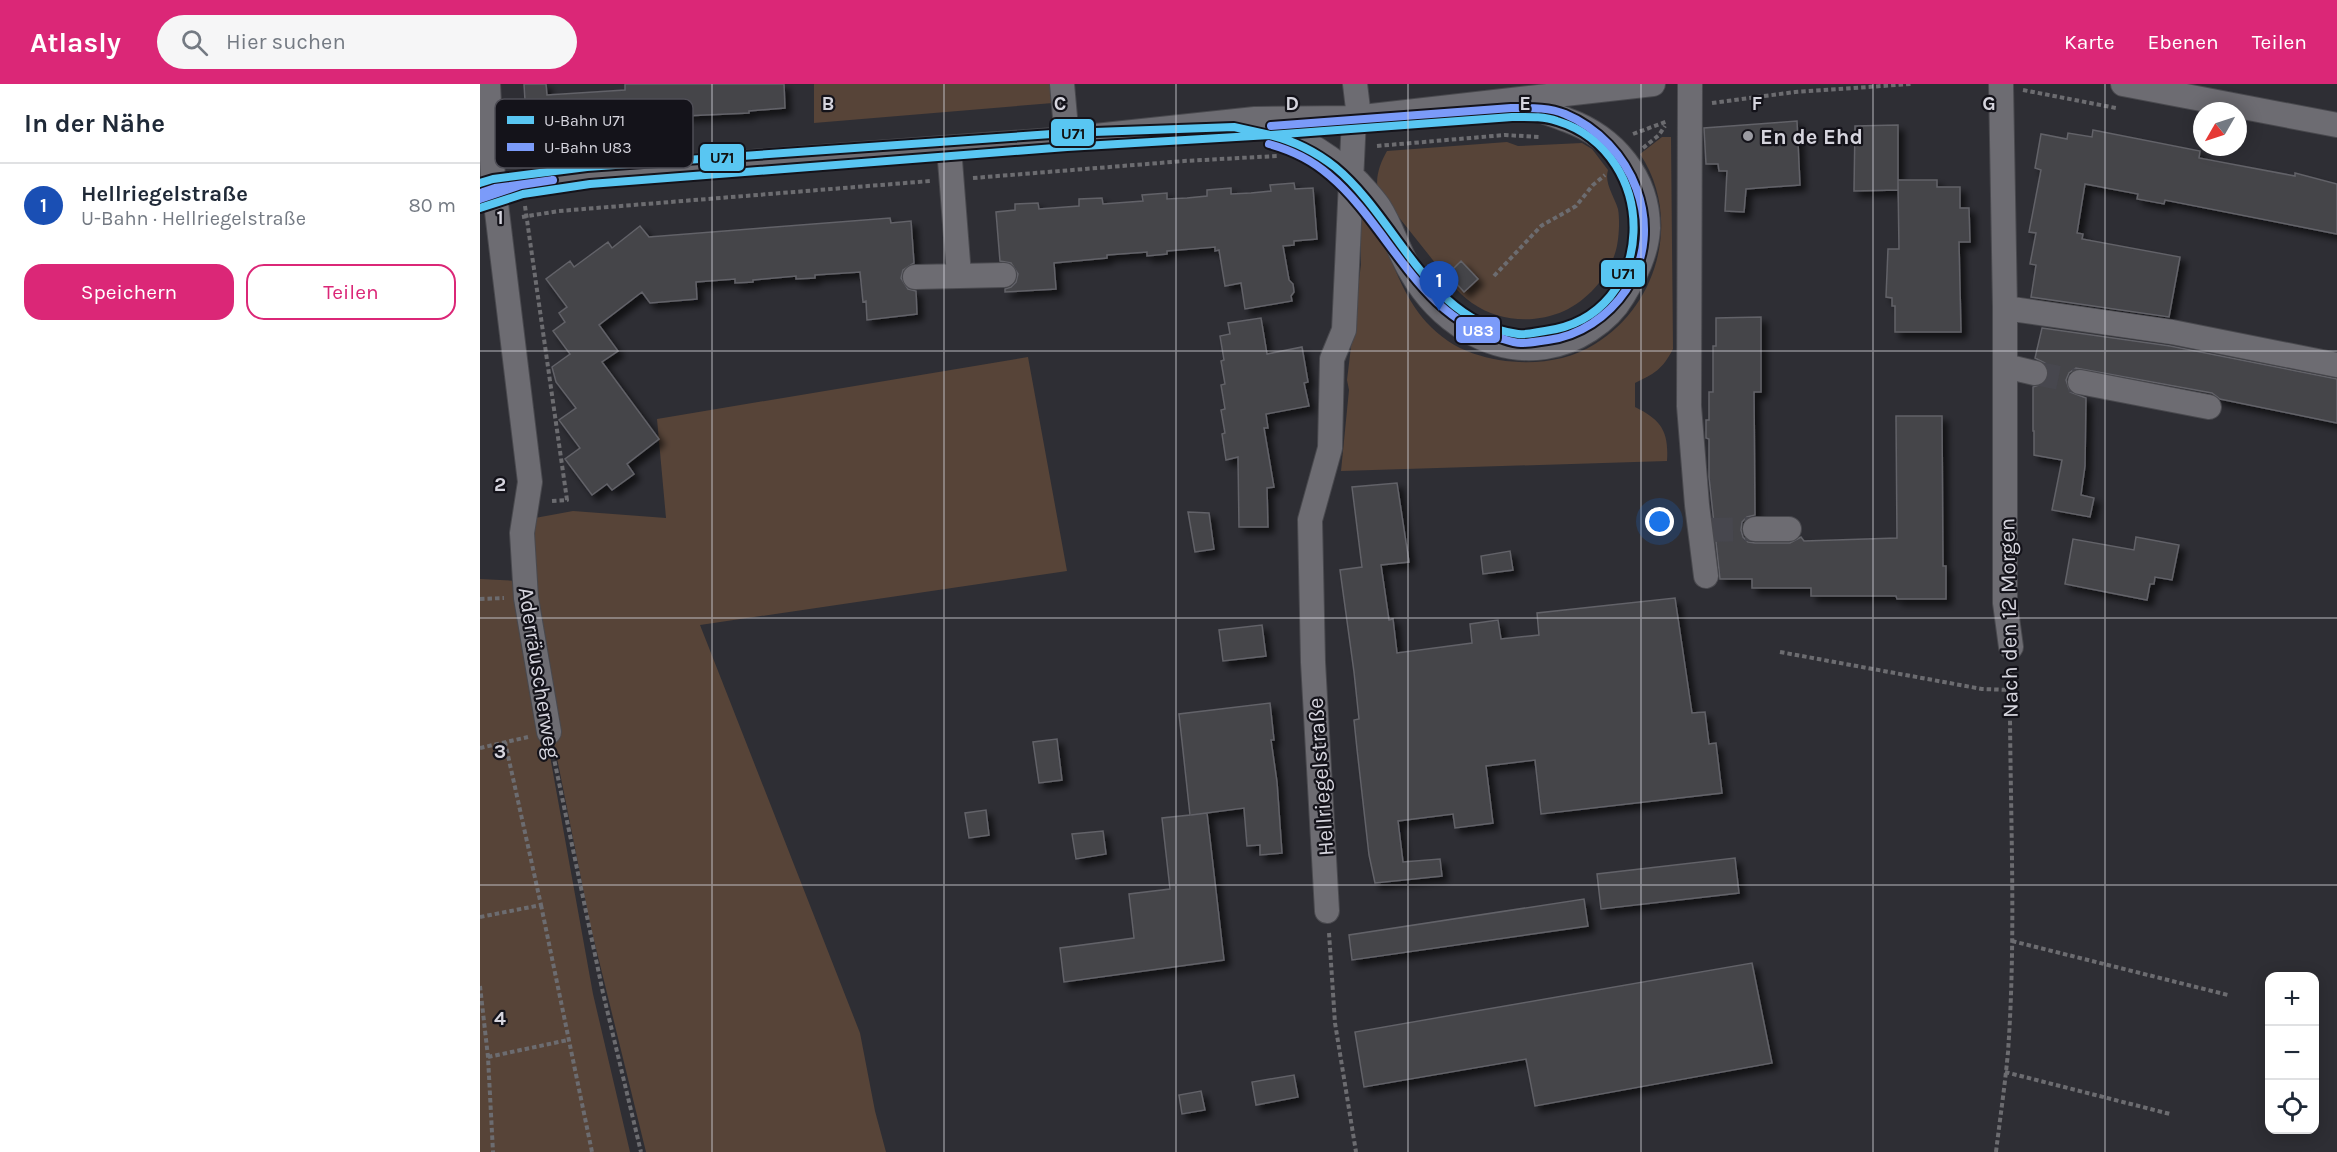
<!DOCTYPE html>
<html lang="de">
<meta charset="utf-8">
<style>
:root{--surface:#fff;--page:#f6f6f7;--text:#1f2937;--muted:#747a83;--line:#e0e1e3;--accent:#db2777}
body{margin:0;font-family:Karla,sans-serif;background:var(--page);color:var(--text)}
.controls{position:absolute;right:18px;bottom:18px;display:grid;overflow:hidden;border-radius:12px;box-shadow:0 3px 15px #0003}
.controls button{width:54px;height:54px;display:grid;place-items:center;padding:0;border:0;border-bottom:2px solid var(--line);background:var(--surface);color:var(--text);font:30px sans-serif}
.compass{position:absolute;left:1713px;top:18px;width:54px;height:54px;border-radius:50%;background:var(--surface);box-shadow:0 3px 15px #0003;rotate:231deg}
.you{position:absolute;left:1180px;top:438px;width:21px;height:21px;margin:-15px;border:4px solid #fff;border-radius:50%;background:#1a73e8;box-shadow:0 0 0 9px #1a73e833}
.badge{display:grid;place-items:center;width:39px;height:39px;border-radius:50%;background:var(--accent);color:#fff;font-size:20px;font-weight:700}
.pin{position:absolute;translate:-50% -50px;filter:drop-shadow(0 2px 3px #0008)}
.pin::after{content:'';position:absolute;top:32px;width:21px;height:18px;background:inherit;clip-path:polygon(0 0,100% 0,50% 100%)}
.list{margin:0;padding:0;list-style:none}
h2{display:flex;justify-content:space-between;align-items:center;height:78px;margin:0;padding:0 24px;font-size:26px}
h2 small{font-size:20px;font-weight:400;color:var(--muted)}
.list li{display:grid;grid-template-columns:39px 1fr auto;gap:18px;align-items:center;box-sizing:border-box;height:84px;padding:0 24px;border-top:2px solid var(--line)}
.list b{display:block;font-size:22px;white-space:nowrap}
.list p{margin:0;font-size:20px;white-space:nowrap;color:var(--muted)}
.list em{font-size:20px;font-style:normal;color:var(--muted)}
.actions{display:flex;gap:12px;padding:18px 24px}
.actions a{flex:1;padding:14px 0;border:2px solid var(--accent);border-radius:18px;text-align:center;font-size:21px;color:var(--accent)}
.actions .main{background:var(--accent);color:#fff}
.icon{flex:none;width:33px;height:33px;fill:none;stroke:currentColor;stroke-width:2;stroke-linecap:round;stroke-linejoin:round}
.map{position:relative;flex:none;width:1857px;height:1068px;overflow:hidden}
header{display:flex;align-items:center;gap:36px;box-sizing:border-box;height:84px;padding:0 30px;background:var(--accent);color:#fff}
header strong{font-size:28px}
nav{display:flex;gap:33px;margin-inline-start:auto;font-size:21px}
.search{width:420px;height:54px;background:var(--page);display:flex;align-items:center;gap:15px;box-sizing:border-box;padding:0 21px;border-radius:33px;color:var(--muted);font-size:22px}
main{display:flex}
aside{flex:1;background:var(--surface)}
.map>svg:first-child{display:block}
.green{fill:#574438}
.building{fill:#444449;stroke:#626268;stroke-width:1.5;filter:url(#shadow)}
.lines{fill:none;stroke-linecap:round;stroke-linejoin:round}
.minor-tunnel{stroke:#47474e;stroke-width:24;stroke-dasharray:24 12;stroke-linecap:butt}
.minor-casing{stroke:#49494e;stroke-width:26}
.path{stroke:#6c6c70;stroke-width:4;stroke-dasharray:4.5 3;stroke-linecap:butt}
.minor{stroke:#6d6c72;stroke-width:24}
.metro-1-casing{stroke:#14131a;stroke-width:12}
.metro-2-casing{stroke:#14131a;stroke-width:12}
.metro-1{stroke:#59c6f2;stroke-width:8}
.metro-2{stroke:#7b9bf9;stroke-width:8}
.grid{fill:none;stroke:#d6d5de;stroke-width:1.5;stroke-opacity:0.55}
.poi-dot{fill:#9b9ba2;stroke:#14131a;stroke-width:2}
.labels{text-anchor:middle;stroke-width:4.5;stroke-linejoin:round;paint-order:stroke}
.poi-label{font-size:22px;font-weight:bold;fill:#d6d5de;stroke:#14131a;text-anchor:start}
.street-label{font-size:22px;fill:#d6d5de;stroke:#14131a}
.key{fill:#14131a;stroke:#4e4d55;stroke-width:1.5}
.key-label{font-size:16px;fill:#d6d5de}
.grid-label{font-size:20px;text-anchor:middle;font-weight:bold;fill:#d6d5de;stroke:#14131a;stroke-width:4.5;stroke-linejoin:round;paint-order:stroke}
.line-badge{stroke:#14131a;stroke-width:2}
.badge-label{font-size:16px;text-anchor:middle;font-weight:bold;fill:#fff}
.pale-badge-label{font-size:16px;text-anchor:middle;font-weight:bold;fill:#111}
</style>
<header>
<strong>Atlasly</strong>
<div class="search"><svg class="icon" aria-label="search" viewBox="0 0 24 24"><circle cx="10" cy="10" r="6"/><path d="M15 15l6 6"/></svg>Hier suchen</div>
<nav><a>Karte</a><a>Ebenen</a><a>Teilen</a></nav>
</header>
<main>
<aside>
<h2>In der Nähe<small></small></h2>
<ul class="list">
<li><span class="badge" style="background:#1a4fb4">1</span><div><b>Hellriegelstraße</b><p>U-Bahn · Hellriegelstraße</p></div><em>80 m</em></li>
</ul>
<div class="actions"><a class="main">Speichern</a><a>Teilen</a></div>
</aside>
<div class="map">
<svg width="1857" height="1068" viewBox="0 0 1857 1068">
<defs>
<filter id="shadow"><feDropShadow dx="5.5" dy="5.5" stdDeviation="3" flood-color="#0009"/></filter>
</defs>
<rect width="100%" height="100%" fill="#2e2e34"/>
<path class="green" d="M334 0H571L573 19 334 39Z
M1182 53H1191L1193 265C1182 286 1175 289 1155 299V323C1181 336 1189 347 1187 377L861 387 869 306 867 296 881 180 880 122C888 133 896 144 902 156 920 195 930 231 968 257 982 267 1002 273 1019 276 1051 281 1087 278 1115 260 1179 221 1202 133 1160 70Z
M1027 58 1038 62 1102 59 1112 65 1128 86C1124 99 1134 112 1138 125 1140 136 1139 155 1136 166 1129 192 1108 216 1084 227 1055 240 1019 238 992 219 977 209 964 190 952 175 934 152 916 130 898 107 895 93 900 79 907 67Z
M548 273 587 487 220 541 380 949 395 1027 406 1068H166L111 844 72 649 54 518 55 434 93 427 186 434 177 335Z
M0 495 40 497 42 517 113 910 150 1068H0Z"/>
<path class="building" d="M44 0H66L67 11 145 6V0H304L305 24 269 27V29L182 33 183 38 157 41 156 36 110 39V45L47 49Z
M1317 37 1320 101 1266 105 1264 128 1245 127 1247 87H1239L1238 80H1226L1224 44Z
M1418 41V106L1374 107 1375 42Z
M1613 46 1720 67 1719 74 1815 92V89L1857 100V150L1685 116 1684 120 1657 115 1658 110 1605 100 1597 149 1603 150 1602 155 1700 173 1689 233 1551 213 1556 181 1550 180 1556 149 1549 148 1561 86 1555 84 1561 50 1587 55 1588 49 1612 53Z
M1418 96H1457V103H1480V124H1489L1490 158H1479L1481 248H1415V222H1412V214L1406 213 1408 165H1419Z
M814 99 815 105 833 104 837 155 814 157V161L803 162 809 196 813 200 814 208 811 212 812 217 765 225 761 199 745 202 739 166 735 167V163L687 167V170L667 172V168L627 171V174L574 179 576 205 525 208V205L531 203 536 198 538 190 531 179 520 177 516 128 535 126V120L558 119 559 125 599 122V115L622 114 623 120 663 117 662 111 687 109V115L707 114 727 112V106L751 104V110L771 109 791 107 790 101Z
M410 134 411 139 431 137 434 179 423 186 421 194 428 205 436 207 437 230 387 236 386 217 383 218 380 188 335 191V194L316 195V192L273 196V198L255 199V195L216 198 217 215 170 219 162 208 119 241 138 267 122 278 179 355 147 380 154 390 132 406 127 400 112 411 85 375 100 364 79 336 96 324 76 298 72 283 90 270 73 247 85 238 79 229 87 223 66 195 90 177 94 183 128 158 132 164 160 142 169 153Z
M981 177 998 195 984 208 968 190Z
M1281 233V308H1274L1275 431 1267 433 1262 438 1261 446 1263 453 1268 458 1275 459H1310L1321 453 1324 457 1417 454 1416 332H1462L1463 482H1466V515H1417L1416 512H1331V504H1272V495H1240L1229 393V355L1226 354V336H1229V308H1233V262H1236V234Z
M781 234 787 270 822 263 828 298 824 299 829 322 786 330 788 344H784L794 403 787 404 788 443H759L758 373 746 376 742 350 745 349 741 326 745 325 741 301 745 300 741 277 744 276 740 252 750 250 748 239Z
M1562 244 1690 262 1857 295V339L1740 315 1732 309 1596 284 1589 289 1586 296 1590 308 1606 314 1605 382 1601 411 1614 414 1610 433 1572 426 1582 376 1554 371V347H1553V303L1565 299 1569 292 1565 279 1555 274Z
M917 399 929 478 901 481 909 536 913 535 917 569 992 559 990 540 1018 536 1021 555 1059 551 1057 529 1195 514 1212 629 1225 628 1229 660 1236 659 1242 709 1061 730 1055 676 1006 682 1013 739 975 744 973 730 918 737 923 778 960 775 962 792 895 799 889 771 877 665 874 636 879 635 874 588 860 486 882 483 872 403Z
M708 428 729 429 734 465 715 468Z
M1656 453 1699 461 1692 496 1675 493 1674 500H1670L1667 516 1585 500 1593 455 1654 466Z
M1030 467 1033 486 1003 490 1001 472Z
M782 541 786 572 743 577 739 546Z
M790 619 794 656H791L797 698 802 769 780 771V761L767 762 764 724 711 731 727 729 744 876 584 898 580 864 654 854 649 810 690 805 682 734 710 731 699 630Z
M577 655 582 696 559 699 553 658Z
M506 726 509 751 489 754 485 729Z
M623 747 626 770 596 775 592 750Z
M1255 774 1259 809 1121 825 1117 790Z
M1104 815 1108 842 872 876 869 851Z
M1272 879 1292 979 1055 1022 1046 975 884 1003 875 948Z
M814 991 818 1013 776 1021 772 998Z
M721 1007 725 1026 702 1030 699 1011Z"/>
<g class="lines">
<path class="minor-tunnel" d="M1555 289 1600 298
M1229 446 1275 445"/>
<defs>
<path id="minor" d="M8 0 13 95 50 398 42 449 46 514 69 648
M582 0 587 55
M875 0 879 33
M1210 0 1209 322 1217 421 1226 492
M1521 0 1525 224V519L1531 563
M1643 0 1857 41
M782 38C817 52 852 71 878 98 885 106 893 114 899 123 912 143 918 167 931 188 958 235 1009 271 1065 263 1095 259 1128 238 1143 212 1155 192 1167 169 1168 144 1168 93 1134 53 1087 36 1068 29 1055 23 1034 22
M469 64 479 191
M0 110 15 104 108 90 587 55 775 35 874 34 1173 0
M435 193 524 191
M1525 224 1692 248 1857 281
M1525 282 1555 289
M1600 298 1729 323
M1275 445H1309
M847 827 833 578 830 436 850 364 852 275 864 246 874 34"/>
</defs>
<use href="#minor" class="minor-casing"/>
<path class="path" d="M1543 6 1636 24
M1232 19 1315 8 1431 0
M1153 50 1188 37
M897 62 1025 51 1060 53
M1163 64 1179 51 1185 42
M493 94 704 77 797 72
M45 122 87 416 71 417
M42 133 79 127 450 97
M1014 192 1061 142 1096 122 1113 101 1125 91
M0 515 24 514
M1300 568 1502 605 1530 606
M0 664 48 653
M73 670 123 909 161 1068
M61 821 112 1068
M0 833 61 821 25 658
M849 849 855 939 876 1068
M1532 857 1748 911
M0 902 8 973 13 1068
M8 973 88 956
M1525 988 1690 1030
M1516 1068C1520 1035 1525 1001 1528 968 1537 840 1529 712 1530 584"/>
<use href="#minor" class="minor"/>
<defs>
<path id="metro-1" d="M1032 33C1047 33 1063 32 1077 37 1182 69 1180 232 1065 247 1057 248 1047 251 1038 250 948 238 918 135 855 83 836 68 814 57 790 51Z
M0 99 13 95 107 83 586 49 754 43 790 51
M0 124 43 110 110 100 587 63 790 51"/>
<path id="metro-2" d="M789 60C811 66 832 76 849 91 910 142 939 236 1023 255 1029 257 1035 259 1041 259 1050 259 1059 257 1068 256 1099 252 1128 233 1146 206 1188 142 1152 58 1085 30 1068 23 1049 24 1031 24L791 42
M0 115 41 101 73 96 15 104 3 108"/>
</defs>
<use href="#metro-1" class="metro-1-casing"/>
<use href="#metro-2" class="metro-2-casing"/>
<use href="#metro-1" class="metro-1"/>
<use href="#metro-2" class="metro-2"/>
</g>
<path class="grid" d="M232 0V1068M464 0V1068M696 0V1068M928 0V1068M1161 0V1068M1393 0V1068M1625 0V1068M0 267H1857M0 534H1857M0 801H1857"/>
<circle class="poi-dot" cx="1268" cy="52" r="6"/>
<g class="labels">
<g class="poi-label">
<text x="1280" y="60">En de Ehd</text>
</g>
<g class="street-label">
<text transform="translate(1528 534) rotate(-91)" y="8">Nach den 12 Morgen</text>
<text transform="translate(60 589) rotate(81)" y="8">Aderräuscherweg</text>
<text transform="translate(840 693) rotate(-94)" y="8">Hellriegelstraße</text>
</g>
</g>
<rect x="15" y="15" width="198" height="69" rx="9" class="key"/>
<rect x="27" y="32" width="27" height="8" fill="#59c6f2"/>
<rect x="27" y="59" width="27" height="8" fill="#7b9bf9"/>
<g class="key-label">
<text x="64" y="42">U-Bahn U71</text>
<text x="64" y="69">U-Bahn U83</text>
</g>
<g class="grid-label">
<text x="348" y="26">B</text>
<text x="580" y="26">C</text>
<text x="812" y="26">D</text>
<text x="1045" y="26">E</text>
<text x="1277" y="26">F</text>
<text x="1509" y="26">G</text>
<text x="20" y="140">1</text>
<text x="20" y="407">2</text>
<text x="20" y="674">3</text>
<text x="20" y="941">4</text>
</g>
<g class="line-badge">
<rect x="570" y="34" width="45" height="29" rx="6" fill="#59c6f2"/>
<rect x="219" y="59" width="46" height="29" rx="6" fill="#59c6f2"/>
<rect x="1120" y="175" width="46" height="29" rx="6" fill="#59c6f2"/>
<rect x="975" y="232" width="46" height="28" rx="6" fill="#7b9bf9"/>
</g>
<g class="badge-label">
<text x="998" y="252">U83</text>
</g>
<g class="pale-badge-label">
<text x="593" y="55">U71</text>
<text x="242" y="79">U71</text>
<text x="1143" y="195">U71</text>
</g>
</svg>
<div class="controls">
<button>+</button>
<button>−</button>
<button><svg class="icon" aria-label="locate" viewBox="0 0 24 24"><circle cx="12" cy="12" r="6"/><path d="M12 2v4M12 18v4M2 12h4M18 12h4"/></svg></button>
</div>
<svg class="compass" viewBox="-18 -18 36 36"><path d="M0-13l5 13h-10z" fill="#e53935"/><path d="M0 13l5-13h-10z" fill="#747a83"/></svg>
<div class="you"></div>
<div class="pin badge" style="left:959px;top:227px;background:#1a4fb4">1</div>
</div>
</main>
